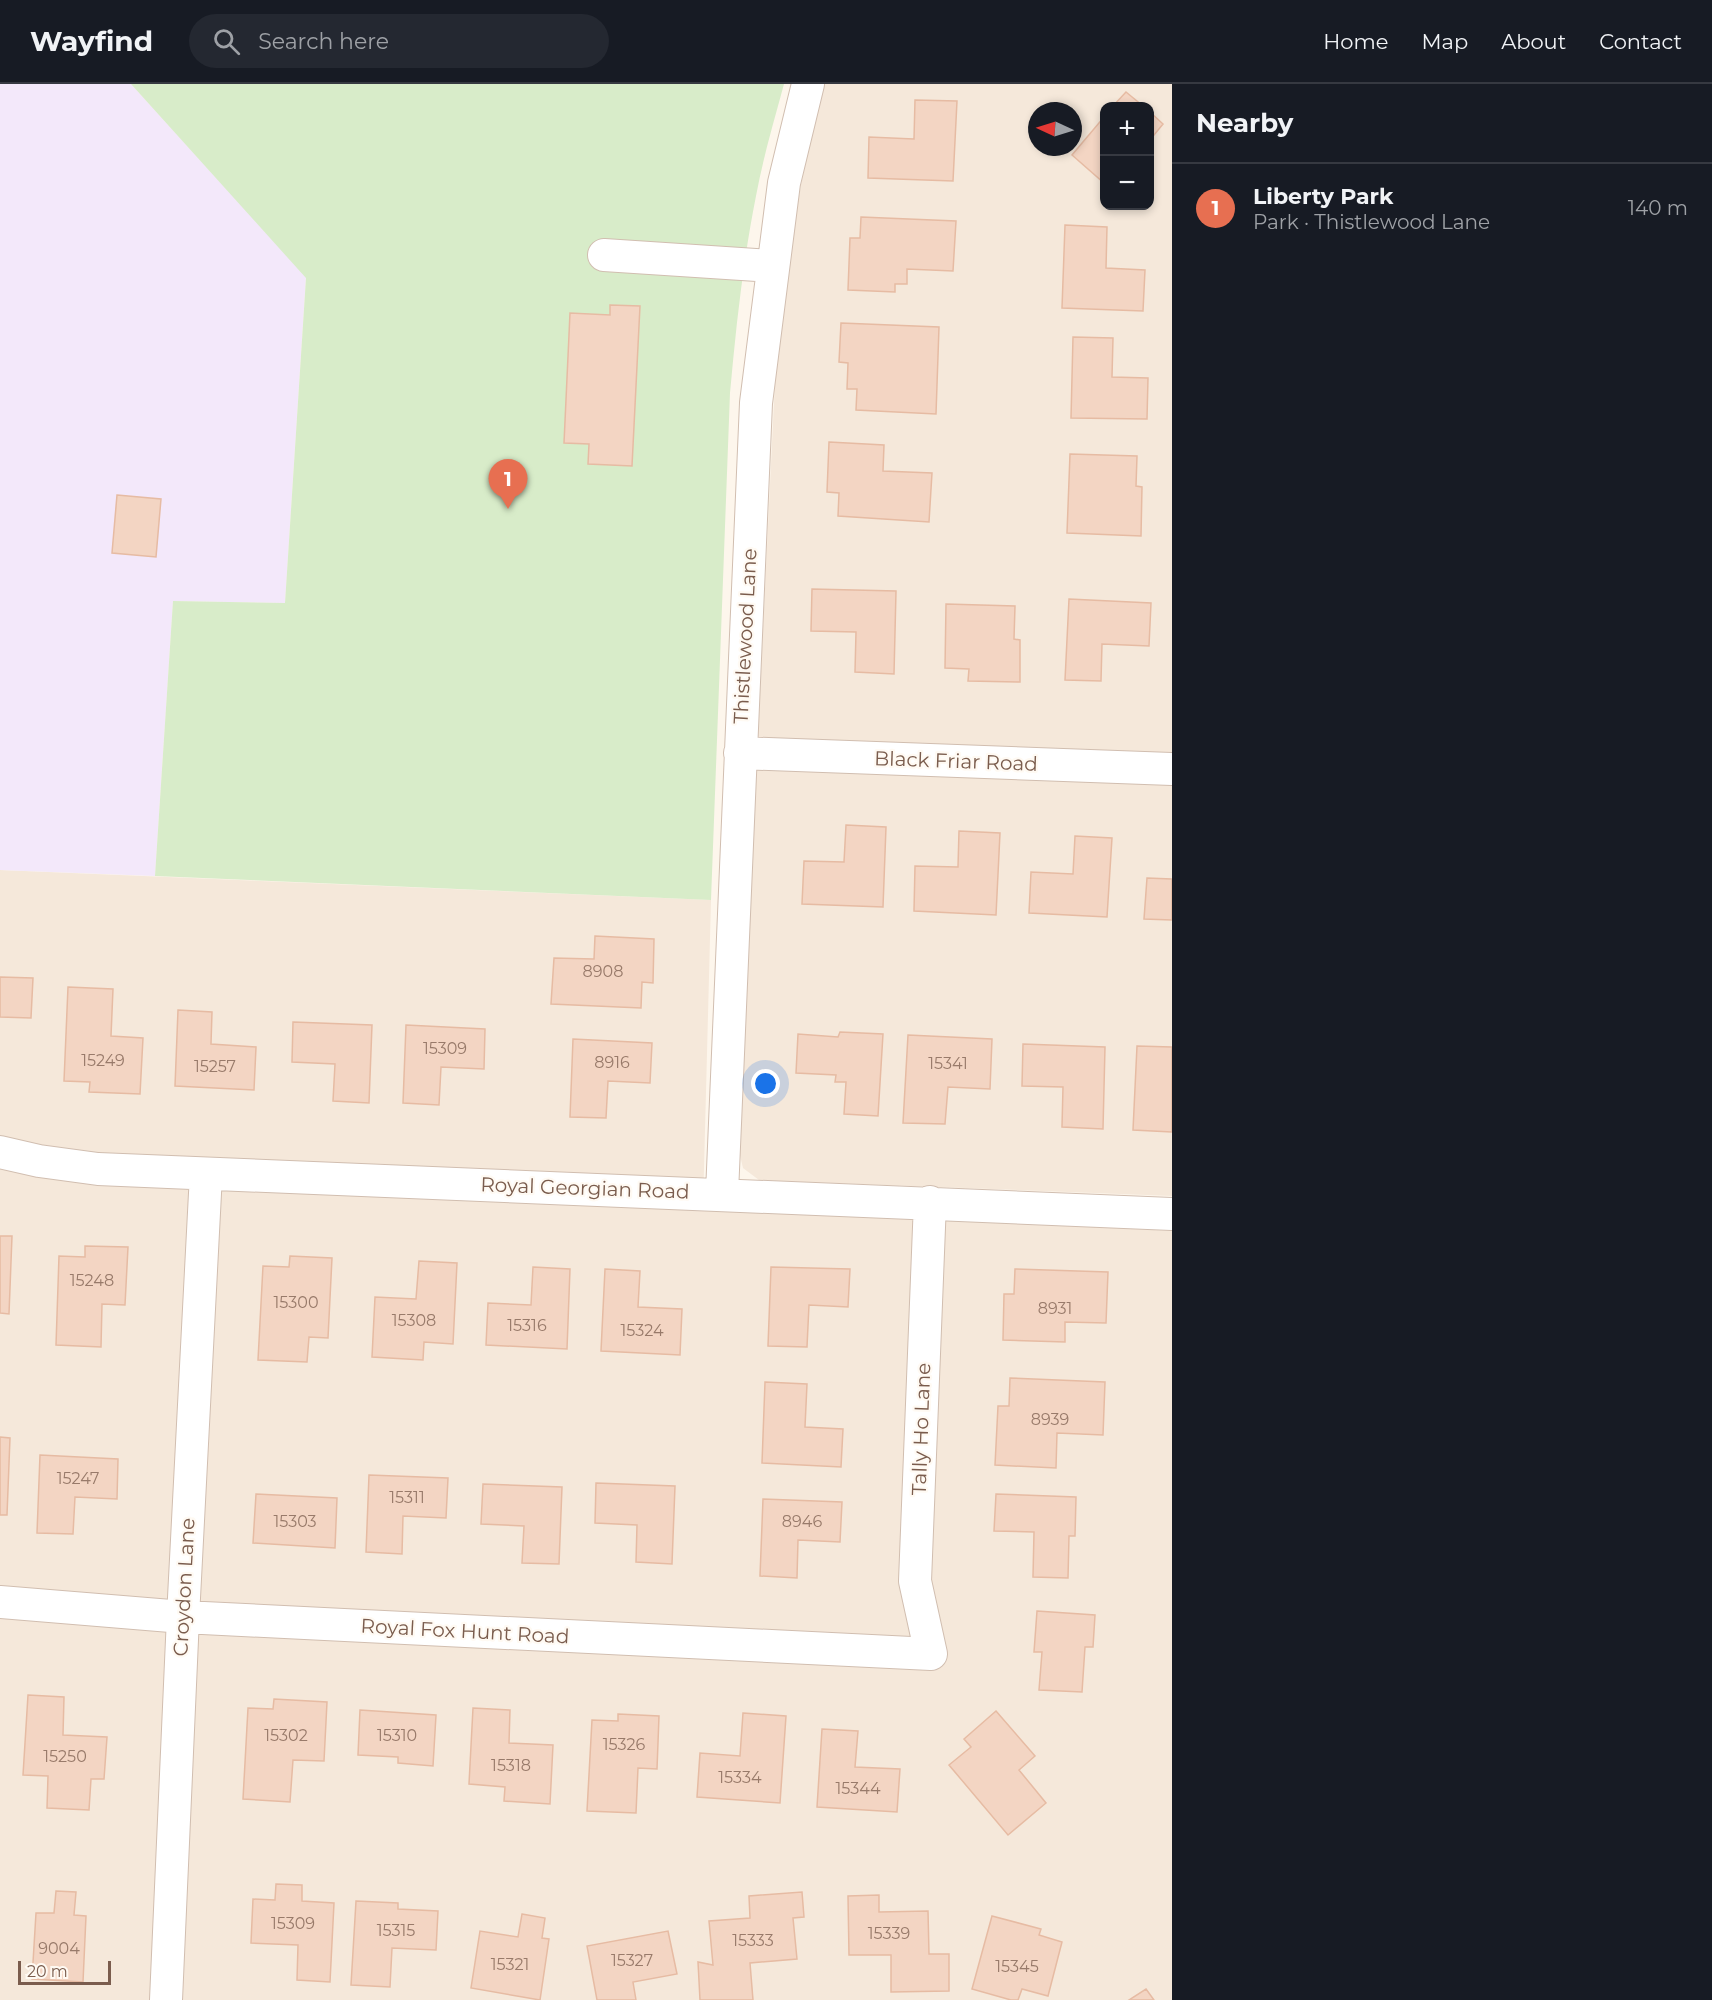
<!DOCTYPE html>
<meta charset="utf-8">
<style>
:root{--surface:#171b24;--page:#242831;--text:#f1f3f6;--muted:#9ea1a6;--line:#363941;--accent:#e76f51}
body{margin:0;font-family:Montserrat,sans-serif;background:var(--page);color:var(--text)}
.controls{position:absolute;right:18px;top:18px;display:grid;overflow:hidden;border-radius:12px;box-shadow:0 3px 9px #0003}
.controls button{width:54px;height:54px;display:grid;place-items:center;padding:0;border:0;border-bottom:2px solid var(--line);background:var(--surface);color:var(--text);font:30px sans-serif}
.compass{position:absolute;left:1028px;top:18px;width:54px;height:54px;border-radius:50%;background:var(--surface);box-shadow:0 3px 9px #0003;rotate:274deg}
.scale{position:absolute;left:18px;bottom:15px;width:93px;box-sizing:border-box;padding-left:6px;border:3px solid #7a5c4d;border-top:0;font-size:16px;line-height:21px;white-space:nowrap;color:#7a5c4d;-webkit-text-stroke:4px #fffaf3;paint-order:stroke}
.you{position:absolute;left:766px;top:1000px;width:21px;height:21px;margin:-15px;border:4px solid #fff;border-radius:50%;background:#1a73e8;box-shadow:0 0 0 9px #1a73e833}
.badge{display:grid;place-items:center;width:39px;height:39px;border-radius:50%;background:var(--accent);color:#fff;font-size:20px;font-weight:700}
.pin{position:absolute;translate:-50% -50px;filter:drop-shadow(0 2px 3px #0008)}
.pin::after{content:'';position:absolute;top:32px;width:21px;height:18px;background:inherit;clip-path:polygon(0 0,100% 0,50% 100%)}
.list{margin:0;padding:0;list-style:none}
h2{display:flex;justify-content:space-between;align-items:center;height:78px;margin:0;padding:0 24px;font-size:26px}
h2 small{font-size:20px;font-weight:400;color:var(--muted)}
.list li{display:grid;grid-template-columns:39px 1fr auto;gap:18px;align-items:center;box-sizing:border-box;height:90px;padding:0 24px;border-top:2px solid var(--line)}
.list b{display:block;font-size:22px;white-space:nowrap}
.list p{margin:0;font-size:20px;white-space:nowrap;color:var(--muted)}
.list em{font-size:20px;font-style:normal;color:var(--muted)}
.icon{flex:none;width:33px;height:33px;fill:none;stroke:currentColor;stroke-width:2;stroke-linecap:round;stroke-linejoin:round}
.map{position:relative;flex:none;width:1172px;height:1916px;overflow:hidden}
header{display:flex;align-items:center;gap:36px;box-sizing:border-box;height:84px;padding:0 30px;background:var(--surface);border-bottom:2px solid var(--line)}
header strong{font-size:28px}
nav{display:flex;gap:33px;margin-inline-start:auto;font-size:21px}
.search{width:420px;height:54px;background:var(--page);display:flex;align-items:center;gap:15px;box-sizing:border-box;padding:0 21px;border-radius:33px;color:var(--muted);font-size:22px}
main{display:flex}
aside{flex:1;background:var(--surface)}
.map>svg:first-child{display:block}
.residential{fill:#f5e8da;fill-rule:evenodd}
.education{fill:#f3e8fa}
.green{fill:#d8ecc9}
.building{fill:#f3d5c3;stroke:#e6bba3;stroke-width:1.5}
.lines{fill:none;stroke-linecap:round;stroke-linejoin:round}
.minor-casing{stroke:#d1beb0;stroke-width:34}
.minor{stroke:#fff;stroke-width:32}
.labels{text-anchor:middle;stroke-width:4.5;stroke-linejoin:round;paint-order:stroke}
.number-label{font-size:16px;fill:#987a6a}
.street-label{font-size:20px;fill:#7a5c4d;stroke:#fffaf3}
</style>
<header>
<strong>Wayfind</strong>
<div class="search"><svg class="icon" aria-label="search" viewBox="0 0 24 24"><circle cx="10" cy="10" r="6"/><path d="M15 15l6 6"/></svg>Search here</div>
<nav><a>Home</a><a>Map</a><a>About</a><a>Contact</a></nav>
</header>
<main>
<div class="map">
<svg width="1172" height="1916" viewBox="0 0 1172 1916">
<rect width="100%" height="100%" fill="#fdf6ec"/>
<path class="residential" d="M825 0H1172V1112L779 1097 759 1096 743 1084 738 1063 776 277 792 148 808 65ZM1104 22H1150V122H1104ZM1037 27H1073V63H1037Z
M0 786 711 816 703 1123 1172 1147V1916H0Z"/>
<path class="education" d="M0 0H131L306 193 285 519 173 517 155 792 0 786Z"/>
<path class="green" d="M131 0H784C774 37 763 74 756 112 743 177 736 243 730 309L711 816 155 792 173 517 285 519 306 194Z"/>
<path class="building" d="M1126 8 1143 22H1113Z
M915 16 957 17 953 97 868 94 869 53 914 55Z
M1150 28 1163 40 1150 56Z
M1104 33V99L1072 71Z
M861 133 956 137 953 187 907 185V200H895V208L848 206 850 154H860Z
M1065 141 1107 143 1106 184 1145 186 1143 227 1062 224Z
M610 221 640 222 632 382 588 380 589 360 564 359 570 229 610 231Z
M841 239 939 243 936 330 856 326 857 305H847L848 279 839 278Z
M1073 253 1113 254 1112 293 1148 294 1147 335 1071 334Z
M829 358 884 361 883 387 932 389 929 438 838 432 839 409 827 408Z
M1070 370 1137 372 1136 402 1142 403 1141 452 1067 449Z
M117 411 161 415 156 473 112 469Z
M812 505 896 507 894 590 855 588 856 548 811 547Z
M1069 515 1151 519 1149 562 1102 560 1101 597 1065 596Z
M946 520 1015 522 1014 555 1020 556V598L968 597 969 585 945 584Z
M846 741 886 743 883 823 802 820 804 777 844 778Z
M959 747 1000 749 996 831 914 827 915 782 958 783Z
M1075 752 1112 754 1107 833 1029 829 1031 788 1073 790Z
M1147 794 1172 795V836L1144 835Z
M595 852 654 855 653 899 642 898 641 924 551 920 554 874 594 875Z
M0 893 33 894 31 934 0 933Z
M68 903 113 905 111 952 143 954 140 1010 89 1008 90 998 64 997Z
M178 926 212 928 211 960 256 963 254 1006 175 1002Z
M293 938 372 941 369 1019 333 1017 335 980 292 978Z
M406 941 485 945 484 985 441 983 439 1021 403 1019Z
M840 948 883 950 878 1032 844 1030 846 998H835L836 991 796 989 798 950 838 953Z
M908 951 992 955 990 1005 948 1003 945 1040 903 1039Z
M573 955 652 959 650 999 608 997 606 1034 570 1033Z
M1023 960 1105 963 1103 1045 1062 1043 1063 1003 1022 1002Z
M1137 962 1172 963V1048L1133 1046Z
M0 1152H12L9 1230 0 1229Z
M85 1162 128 1163 125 1221 102 1220 101 1263 56 1261 59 1172 85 1173Z
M290 1172 332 1174 328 1254 309 1253 307 1278 258 1276 263 1182 289 1183Z
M419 1177 457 1179 453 1260 424 1258 423 1276 372 1273 375 1213 416 1215Z
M533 1183 570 1185 567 1265 486 1261 488 1219 531 1221Z
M771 1183 850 1185 848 1223 809 1221 807 1263 768 1262Z
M605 1185 640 1187 638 1223 682 1225 680 1271 601 1267Z
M1015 1185 1108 1188 1106 1239 1065 1238V1258L1003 1256 1004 1210H1014Z
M1010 1294 1105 1298 1103 1351 1057 1349 1056 1384 995 1381 998 1322H1009Z
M765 1298 807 1300 805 1343 843 1345 841 1383 762 1379Z
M0 1353 10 1354 7 1431H0Z
M40 1371 118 1375 117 1415 75 1413 73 1450 37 1449Z
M369 1391 448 1394 446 1434 403 1432 402 1470 366 1468Z
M596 1399 675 1402 672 1480 636 1478 637 1441 595 1439Z
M483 1400 562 1403 559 1480 522 1479 524 1442 481 1440Z
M256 1410 337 1414 335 1464 253 1459Z
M996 1410 1076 1413 1075 1452H1069L1068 1494 1033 1493 1034 1448 994 1447Z
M763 1415 842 1418 840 1458 798 1456 797 1494 760 1492Z
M1037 1527 1095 1531 1093 1563H1085L1082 1608 1039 1606 1042 1568H1034Z
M28 1611 64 1613 63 1651 107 1653 104 1695H91L89 1726 47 1724 48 1692 23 1691Z
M274 1615 327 1618 324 1677 293 1676 290 1718 243 1715 248 1624 273 1625Z
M473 1624 510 1626 509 1659 553 1661 550 1720 504 1717 505 1703 469 1700Z
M360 1626 436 1631 433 1682 398 1679V1673L358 1671Z
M996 1627 1035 1672 1019 1686 1046 1719 1008 1751 949 1681 971 1663 964 1655Z
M743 1629 786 1632 780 1719 697 1713 700 1669 740 1672Z
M618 1630 659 1632 657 1685 638 1684 636 1729 587 1727 592 1636 618 1637Z
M822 1645 858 1647 855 1683 900 1685 897 1728 817 1723Z
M276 1800 302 1801V1817L334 1819 330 1898 297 1896 298 1861 251 1859 253 1815 275 1816Z
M56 1807 76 1808 74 1831 86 1832 83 1898 32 1895 36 1829H54Z
M802 1808 804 1833 793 1834 797 1875 750 1879 753 1916H700L698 1878 713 1881 709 1837 750 1834 749 1812Z
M879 1811V1828L928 1827 929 1870H949V1907L891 1908V1871H849L848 1812Z
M356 1817 398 1819V1825L438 1827 436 1866 392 1864 390 1903 351 1901Z
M522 1830 545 1834 542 1854 549 1855 540 1916 471 1904 480 1847 518 1853Z
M992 1832 1041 1845 1039 1851 1062 1858 1048 1912 1022 1905 1018 1916H1011L972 1905Z
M668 1847 677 1890 633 1898 636 1916H597L587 1862Z
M1146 1905 1154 1916H1129Z"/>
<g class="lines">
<defs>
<path id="minor" d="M604 171 773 182
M740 669 1172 685
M0 1068 39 1077 98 1085 1172 1130
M722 1109 756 319 784 99 808 0
M0 1518 183 1533 931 1570 915 1497 930 1118
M166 1916 183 1533 206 1090"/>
</defs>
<use href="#minor" class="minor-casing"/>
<use href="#minor" class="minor"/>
</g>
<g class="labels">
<g class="number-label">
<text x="603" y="893">8908</text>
<text x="445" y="970">15309</text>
<text x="103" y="982">15249</text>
<text x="612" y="984">8916</text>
<text x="948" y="985">15341</text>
<text x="215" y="988">15257</text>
<text x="92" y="1202">15248</text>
<text x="296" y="1224">15300</text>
<text x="1055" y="1230">8931</text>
<text x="414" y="1242">15308</text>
<text x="527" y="1247">15316</text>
<text x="642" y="1252">15324</text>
<text x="1050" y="1341">8939</text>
<text x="78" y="1400">15247</text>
<text x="407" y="1419">15311</text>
<text x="295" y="1443">15303</text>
<text x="802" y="1443">8946</text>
<text x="286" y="1657">15302</text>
<text x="397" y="1657">15310</text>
<text x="624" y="1666">15326</text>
<text x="65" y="1678">15250</text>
<text x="511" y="1687">15318</text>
<text x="740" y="1699">15334</text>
<text x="858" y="1710">15344</text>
<text x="293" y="1845">15309</text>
<text x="396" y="1852">15315</text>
<text x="889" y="1855">15339</text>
<text x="753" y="1862">15333</text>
<text x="59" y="1870">9004</text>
<text x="632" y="1882">15327</text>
<text x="510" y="1886">15321</text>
<text x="1017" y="1888">15345</text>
</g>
<g class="street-label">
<text transform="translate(745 552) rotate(-87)" y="7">Thistlewood Lane</text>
<text transform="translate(956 677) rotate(2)" y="7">Black Friar Road</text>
<text transform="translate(585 1104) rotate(2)" y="7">Royal Georgian Road</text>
<text transform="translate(921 1345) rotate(-88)" y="7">Tally Ho Lane</text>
<text transform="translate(184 1503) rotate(-87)" y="7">Croydon Lane</text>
<text transform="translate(465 1547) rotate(3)" y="7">Royal Fox Hunt Road</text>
</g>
</g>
</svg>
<div class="controls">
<button>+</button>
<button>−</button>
</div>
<svg class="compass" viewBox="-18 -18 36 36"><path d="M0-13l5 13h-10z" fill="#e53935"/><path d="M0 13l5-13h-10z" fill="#9ea1a6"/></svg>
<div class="scale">20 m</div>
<div class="you"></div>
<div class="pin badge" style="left:508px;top:425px">1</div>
</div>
<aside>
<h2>Nearby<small></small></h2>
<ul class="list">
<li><span class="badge">1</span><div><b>Liberty Park</b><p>Park · Thistlewood Lane</p></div><em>140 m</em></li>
</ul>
</aside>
</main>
